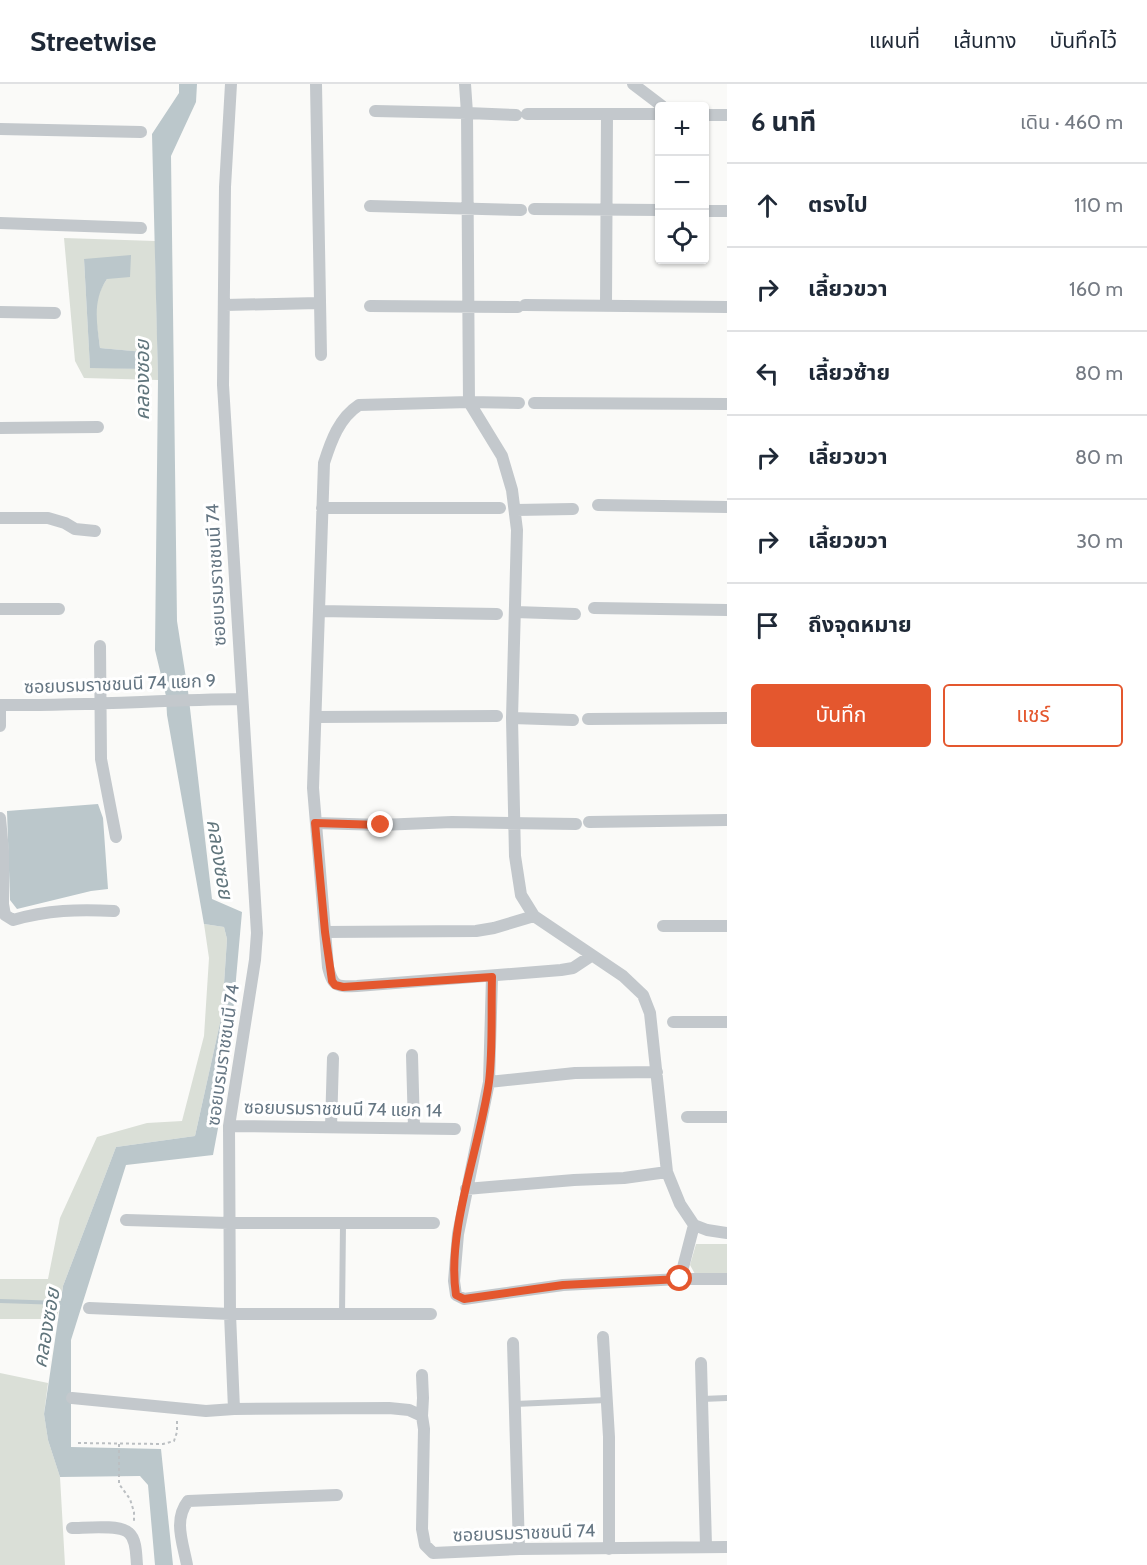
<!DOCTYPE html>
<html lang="th">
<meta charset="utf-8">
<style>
:root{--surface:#fff;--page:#f2f2f3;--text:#1f2937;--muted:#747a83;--line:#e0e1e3;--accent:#e4572e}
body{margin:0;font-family:Cabin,"Noto Sans Thai",sans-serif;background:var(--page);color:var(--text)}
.controls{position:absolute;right:18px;top:18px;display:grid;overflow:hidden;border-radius:6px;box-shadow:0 2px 4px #0004}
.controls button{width:54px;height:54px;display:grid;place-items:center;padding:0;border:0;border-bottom:2px solid var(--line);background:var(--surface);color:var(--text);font:30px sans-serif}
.stop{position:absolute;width:18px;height:18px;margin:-14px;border:4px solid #e4572e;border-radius:50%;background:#fff}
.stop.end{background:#e4572e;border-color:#fff;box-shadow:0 2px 6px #0008}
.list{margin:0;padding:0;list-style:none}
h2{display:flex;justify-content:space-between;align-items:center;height:78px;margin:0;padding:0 24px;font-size:26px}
h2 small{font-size:20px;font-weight:400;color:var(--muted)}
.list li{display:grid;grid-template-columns:39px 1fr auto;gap:18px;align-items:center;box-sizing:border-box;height:84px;padding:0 24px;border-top:2px solid var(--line)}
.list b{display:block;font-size:22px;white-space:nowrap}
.list em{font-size:20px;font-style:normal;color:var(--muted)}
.actions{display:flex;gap:12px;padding:18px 24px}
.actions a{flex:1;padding:14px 0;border:2px solid var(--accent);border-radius:6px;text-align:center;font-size:21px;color:var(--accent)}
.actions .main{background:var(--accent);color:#fff}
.icon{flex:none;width:33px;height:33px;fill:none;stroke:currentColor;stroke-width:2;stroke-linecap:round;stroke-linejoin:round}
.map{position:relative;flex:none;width:727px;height:1481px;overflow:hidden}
header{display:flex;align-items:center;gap:36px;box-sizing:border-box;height:84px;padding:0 30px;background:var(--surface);border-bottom:2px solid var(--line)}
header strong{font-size:28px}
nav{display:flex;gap:33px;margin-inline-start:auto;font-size:21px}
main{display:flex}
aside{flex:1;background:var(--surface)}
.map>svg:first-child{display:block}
.green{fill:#dadfd7;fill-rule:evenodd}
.water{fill:#bbc7cb}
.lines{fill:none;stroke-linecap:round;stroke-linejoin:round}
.stream{stroke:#bbc7cb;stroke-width:4}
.path{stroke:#bbbfc2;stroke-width:2;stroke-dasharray:3 3;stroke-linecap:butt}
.lane{stroke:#c3c8cc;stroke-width:6}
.street{stroke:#c3c8cc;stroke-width:12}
.route{stroke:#e4572e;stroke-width:8}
.labels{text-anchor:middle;stroke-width:6;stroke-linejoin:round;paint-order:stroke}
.street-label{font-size:18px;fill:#657683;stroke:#fff}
.water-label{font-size:20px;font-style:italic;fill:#60757c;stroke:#fff}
</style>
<header>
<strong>Streetwise</strong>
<nav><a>แผนที่</a><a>เส้นทาง</a><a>บันทึกไว้</a></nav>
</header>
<main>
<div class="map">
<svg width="727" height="1481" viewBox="0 0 727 1481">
<rect width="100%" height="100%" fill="#fafaf8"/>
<path class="green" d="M64 154 155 157 158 296 84 294 75 277ZM84 175 107 195C90 219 97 238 100 264L143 268V285L90 283Z
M204 840 224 843 227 855 222 930 195 1052 116 1063 63 1202 57 1235H0V1195H48L60 1134 97 1053 147 1039 182 1037 204 952 209 874Z
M696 1160H727V1189L695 1190 690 1181Z
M0 1289 48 1299 44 1330 48 1356 60 1393 65 1481H0Z"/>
<path class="water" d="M179 0H197L196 18 171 72 177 537 188 607 212 815 242 828 227 996 213 1071 126 1081 71 1256V1363L161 1365 173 1481H155L148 1401 140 1392 60 1393 48 1356 44 1330 63 1202 116 1063 195 1052 222 930 227 855 224 843 204 840 167 631 166 612 155 566 158 296 152 50 179 9Z
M131 171 130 193 107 195C92 217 97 239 100 264L144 268 143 285 90 284 84 175Z
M98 720 103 734 108 805 91 807 17 825 10 816 7 727Z"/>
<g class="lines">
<path class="stream" d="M0 1217 62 1219"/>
<path class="path" d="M78 1359 163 1360 174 1357 177 1348V1337
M119 1360V1400L130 1415 134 1428V1437"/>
<path class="lane" d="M342 1231 343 1140
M702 1315 727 1314
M515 1320 607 1316"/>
<path class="street" d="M231 0 225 103 223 301 257 849 255 876 229 1042 230 1230 234 1325 389 1324 409 1326 422 1332 424 1345 422 1445 425 1461 433 1469 519 1465 727 1463
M316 0 321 271
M633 0 662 22
M375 27 467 29 465 0
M527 30H660
M516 31 467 29 469 318 502 372 512 406 517 446 512 634 515 772 521 811 534 832 623 892 643 911 650 929 667 1088 680 1120 694 1141 707 1146 727 1149
M704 31H727
M0 45 141 48
M370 122 521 126
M534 125 660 126
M704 127H727
M0 139 141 144
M225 221 319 219
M525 221 727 223
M370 222 518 223
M606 222 607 30
M0 228 55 229
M519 319 469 318 359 321C339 334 331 357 324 379L313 704 328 883C333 903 337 903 357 902L561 886 573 884 591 872
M534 319 727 320
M0 344 98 343
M598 421 727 423
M322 424H500
M516 426 573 425
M0 434H48L65 439 75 445 95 447
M594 524 727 526
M0 525H59
M319 527 497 530
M515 528 575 530
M100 562 101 675 116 753
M0 621C81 622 161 616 241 615
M316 633 497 632
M512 634 573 636
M588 635 727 634
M0 642V621
M0 734 3 767V820L5 831 13 836C47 826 79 825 114 827
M589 738 727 736
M316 739 381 741 452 738 576 740
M663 842H727
M325 848 476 847 494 844 534 832
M492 893 489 998 458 1150 454 1197 456 1211 464 1215 563 1201 680 1195H727
M673 938H727
M412 971 414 1044
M489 998 575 989 657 988
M687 1033H727
M229 1042 455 1045
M331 1043 333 974
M466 1105 574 1096 624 1094 667 1088
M126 1136 228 1139H434
M680 1195 694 1141
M89 1224 230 1230H431
M603 1253 609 1353V1465
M513 1259 519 1465
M701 1279 706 1462
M72 1314 206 1327 234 1325
M422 1332 423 1314 422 1291
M72 1444C85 1444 120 1440 129 1449 137 1456 136 1472 137 1481
M187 1481C183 1459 173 1436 188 1417L337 1411"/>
</g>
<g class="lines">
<path class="route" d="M381 741 315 739 325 848 332 897 335 901 343 903 492 893C491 927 493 965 489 998 480 1063 446 1147 456 1211L464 1215 563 1201 680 1195"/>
</g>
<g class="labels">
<g class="street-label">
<text transform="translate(216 491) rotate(-93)" y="6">ซอยบรมราชชนนี 74</text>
<text transform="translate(120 600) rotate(-2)" y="6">ซอยบรมราชชนนี 74 แยก 9</text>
<text transform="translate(223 971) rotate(-82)" y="6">ซอยบรมราชชนนี 74</text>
<text transform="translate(343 1025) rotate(1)" y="6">ซอยบรมราชชนนี 74 แยก 14</text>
<text transform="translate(524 1449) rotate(-2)" y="6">ซอยบรมราชชนนี 74</text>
</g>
<g class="water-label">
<text transform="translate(142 296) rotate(-90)" y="7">คลองซอย</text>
<text transform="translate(220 775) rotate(81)" y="7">คลองซอย</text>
<text transform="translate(46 1244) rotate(-80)" y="7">คลองซอย</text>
</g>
</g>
</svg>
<div class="controls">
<button>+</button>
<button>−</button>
<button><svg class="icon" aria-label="locate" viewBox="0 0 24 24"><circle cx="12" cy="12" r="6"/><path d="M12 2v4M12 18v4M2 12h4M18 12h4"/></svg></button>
</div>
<div class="stop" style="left:680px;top:1195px"></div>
<div class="stop end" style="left:381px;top:741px"></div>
</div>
<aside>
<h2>6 นาที<small>เดิน · 460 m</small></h2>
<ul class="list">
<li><svg class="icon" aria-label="ahead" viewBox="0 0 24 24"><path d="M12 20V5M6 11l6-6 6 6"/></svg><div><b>ตรงไป</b></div><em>110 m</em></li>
<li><svg class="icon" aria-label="right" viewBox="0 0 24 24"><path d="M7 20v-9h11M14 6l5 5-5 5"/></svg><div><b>เลี้ยวขวา</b></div><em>160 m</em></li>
<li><svg class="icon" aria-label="left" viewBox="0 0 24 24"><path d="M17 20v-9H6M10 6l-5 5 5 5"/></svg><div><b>เลี้ยวซ้าย</b></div><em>80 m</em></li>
<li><svg class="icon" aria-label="right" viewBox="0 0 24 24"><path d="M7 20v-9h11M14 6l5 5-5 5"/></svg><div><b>เลี้ยวขวา</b></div><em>80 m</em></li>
<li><svg class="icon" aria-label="right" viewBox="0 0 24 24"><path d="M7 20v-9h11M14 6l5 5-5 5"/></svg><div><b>เลี้ยวขวา</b></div><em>30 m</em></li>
<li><svg class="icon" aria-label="arrive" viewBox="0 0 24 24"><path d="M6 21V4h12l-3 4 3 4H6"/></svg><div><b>ถึงจุดหมาย</b></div></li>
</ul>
<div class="actions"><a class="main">บันทึก</a><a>แชร์</a></div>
</aside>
</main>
